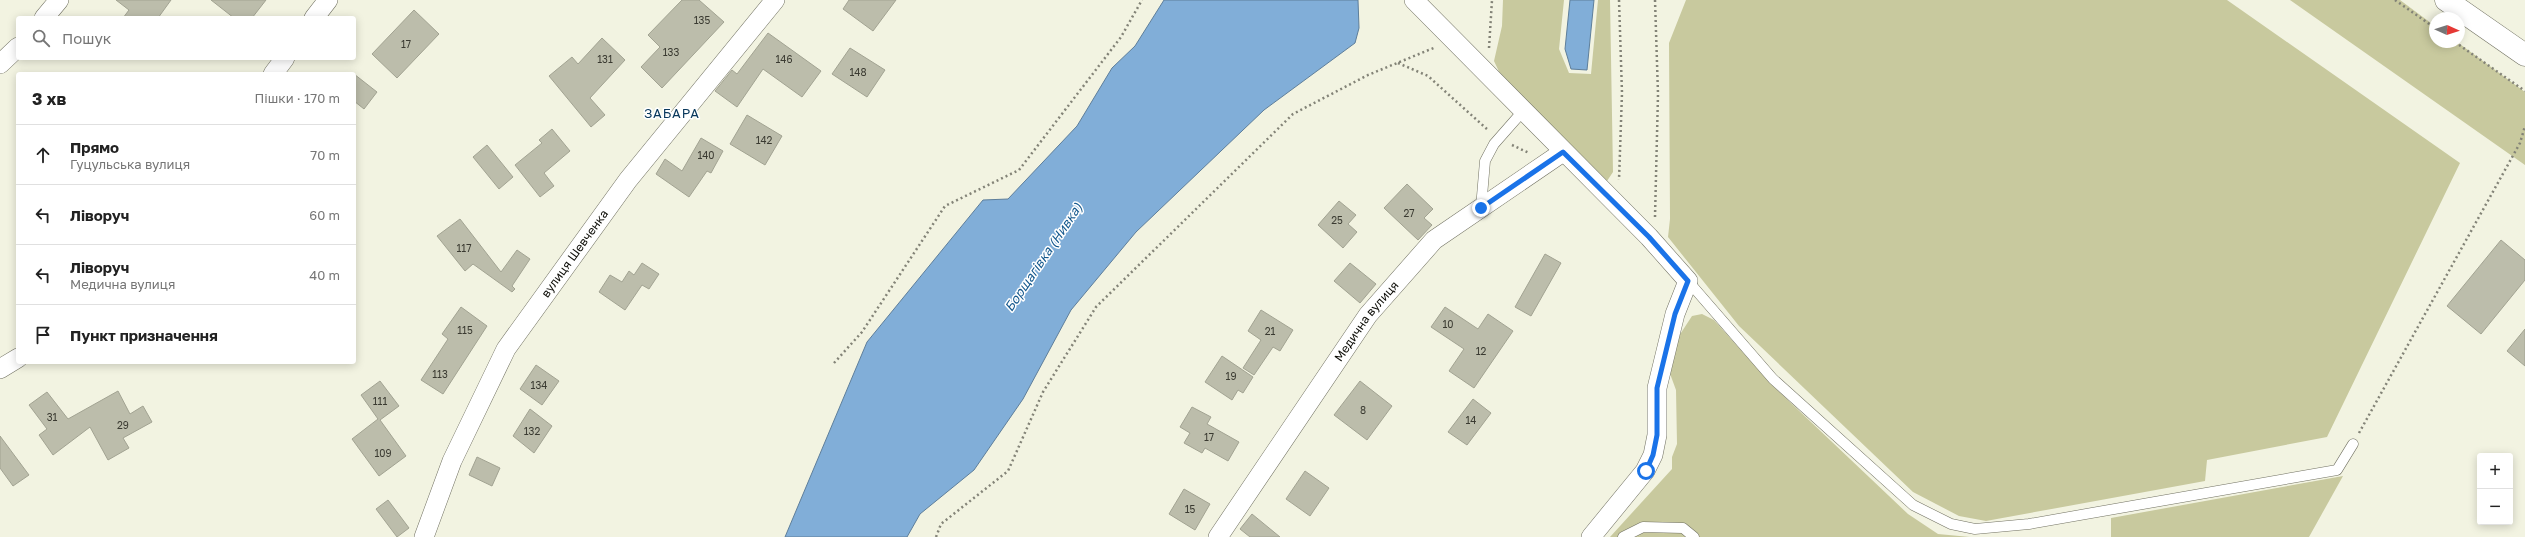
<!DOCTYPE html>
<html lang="uk">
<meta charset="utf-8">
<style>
:root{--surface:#fff;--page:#f6f6f6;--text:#222;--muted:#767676;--line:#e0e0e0}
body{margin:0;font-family:"Golos Text",sans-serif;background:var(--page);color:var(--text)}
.controls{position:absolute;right:12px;bottom:12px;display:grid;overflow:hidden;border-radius:4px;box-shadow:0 2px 10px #0003}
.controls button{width:36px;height:36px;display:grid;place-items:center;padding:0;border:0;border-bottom:1px solid var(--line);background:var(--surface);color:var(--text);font:20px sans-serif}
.compass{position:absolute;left:2429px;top:12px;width:36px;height:36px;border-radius:50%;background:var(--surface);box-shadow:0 2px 10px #0003;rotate:93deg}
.stop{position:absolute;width:12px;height:12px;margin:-9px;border:3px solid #1a73e8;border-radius:50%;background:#fff}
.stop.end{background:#1a73e8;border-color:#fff;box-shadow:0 1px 4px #0008}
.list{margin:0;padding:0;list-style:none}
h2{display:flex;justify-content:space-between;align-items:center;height:52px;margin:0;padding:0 16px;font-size:17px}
h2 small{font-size:13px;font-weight:400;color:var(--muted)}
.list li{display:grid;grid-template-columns:26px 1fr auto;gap:12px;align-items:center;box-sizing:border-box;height:60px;padding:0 16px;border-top:1px solid var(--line)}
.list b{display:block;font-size:15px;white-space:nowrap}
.list p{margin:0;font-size:13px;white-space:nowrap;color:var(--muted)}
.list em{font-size:13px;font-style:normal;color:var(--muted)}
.icon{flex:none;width:22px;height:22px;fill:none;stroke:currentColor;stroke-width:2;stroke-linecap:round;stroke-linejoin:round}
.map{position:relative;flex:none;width:2525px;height:537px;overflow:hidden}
.search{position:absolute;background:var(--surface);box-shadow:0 2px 10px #0003;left:16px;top:16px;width:340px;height:44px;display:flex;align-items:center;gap:10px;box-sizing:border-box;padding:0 14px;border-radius:4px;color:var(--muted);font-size:15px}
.panel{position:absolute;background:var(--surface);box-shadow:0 2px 10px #0003;left:16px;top:72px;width:340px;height:292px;border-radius:4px}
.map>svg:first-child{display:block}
.green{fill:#c8c99e}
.water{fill:#81aed8;stroke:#5e7e9a}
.building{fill:#bcbdab;stroke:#a2a392}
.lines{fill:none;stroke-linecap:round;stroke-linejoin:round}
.service-casing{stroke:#717162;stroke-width:11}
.minor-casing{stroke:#717162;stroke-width:20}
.primary-casing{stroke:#717162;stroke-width:23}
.path{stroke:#838377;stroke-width:2.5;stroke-dasharray:2 3;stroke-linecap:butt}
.service{stroke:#fff;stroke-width:10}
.minor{stroke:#fff;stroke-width:19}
.primary{stroke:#fff;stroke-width:22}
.route{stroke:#1a73e8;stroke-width:5}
.labels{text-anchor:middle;stroke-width:3;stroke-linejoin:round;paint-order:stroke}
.number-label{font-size:10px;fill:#3a3a31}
.street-label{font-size:12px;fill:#0e0e08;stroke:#fff}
.neighbourhood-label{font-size:13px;letter-spacing:1px;fill:#09385c;stroke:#fff}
.water-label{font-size:13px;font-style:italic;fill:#14588d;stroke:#fff}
</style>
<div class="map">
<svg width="2525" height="537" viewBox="0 0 2525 537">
<rect width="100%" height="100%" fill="#f2f3e1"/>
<path class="green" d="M1503 0H1564L1559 49 1569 73 1591 74 1598 0H1610L1613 172 1605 184 1503 80 1494 61 1502 26Z
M1686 0H2227L2460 163 2327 437 2207 460 2205 481 1986 521 1959 516 1913 492 1739 326 1668 237 1670 219 1669 43Z
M2290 0H2400L2435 26V42H2457L2525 92V165Z
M1702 314 1714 320 1773 386 1908 514 1938 534 1970 537H1610L1672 469V457L1677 444 1676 390 1669 371 1677 339 1692 316Z
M2343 476 2309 537H2111V518Z"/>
<path class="water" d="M1164 0H1358L1359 28 1355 43 1264 110 1136 232 1071 310 1023 399 974 470 920 514 907 537H785L867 342 983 200 1008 199 1077 126 1112 68 1135 46Z
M1570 0H1594L1587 70 1571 69 1565 49Z"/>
<path class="building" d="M116 0H171L158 18H123L129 10Z
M211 0H266L252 18H234Z
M682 0H699L724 22 662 88 641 67 660 47 648 35Z
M849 0H896L873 31 843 9Z
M414 10 439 34 397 78 372 54Z
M768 33 821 71 802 97 763 69 737 107 715 91 732 70 737 74Z
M602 38 625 60 590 98 605 115 591 127 549 76 572 57 578 64Z
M850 48 885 70 867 97 832 74Z
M354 74 377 92 364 109 354 101Z
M747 115 782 136 765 165 730 144Z
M552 129 570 151 544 173 554 186 540 197 515 165 542 143 539 140Z
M701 138 723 151 711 173 707 171 689 197 656 174 665 159 682 171Z
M487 145 513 177 499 189 473 157Z
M1407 184 1433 209 1424 218 1432 225 1418 240 1384 208Z
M1339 201 1356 215 1348 224 1357 232 1343 248 1318 225Z
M460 219 501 272 517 250 530 259 512 286 515 289 512 292 473 264 465 271 437 236Z
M2501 240 2525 260V280L2481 334 2447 306Z
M1545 254 1561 263 1531 316 1515 307Z
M642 263 659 274 649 289 642 285 625 310 599 292 610 275 622 282 629 271 634 275Z
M1350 263 1376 284 1360 303 1334 281Z
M461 307 487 326 443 394 421 380 448 339 442 334Z
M1445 307 1478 329 1488 314 1513 331 1474 388 1449 371 1464 349 1431 327Z
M1261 310 1293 330 1280 351 1273 347 1254 375 1243 368 1261 340 1248 331Z
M2525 329V366L2507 351Z
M1222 356 1253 377 1243 393 1238 390 1232 400 1205 382Z
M536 365 559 381 542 405 520 389Z
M380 381 399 406 380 420 406 456 379 476 352 439 378 419 361 395Z
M1360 381 1392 406 1367 440 1334 415Z
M118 391 130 414 143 406 152 422 123 438 129 448 108 460 90 427 53 455 39 435 47 429 29 405 47 392 68 419Z
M1473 399 1491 413 1467 445 1448 432Z
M1192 407 1211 417 1207 424 1239 442 1228 461 1205 448 1202 453 1184 443 1190 433 1180 427Z
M530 409 552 426 534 453 513 436Z
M0 436 29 475 13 486 0 468Z
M477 457 500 468 492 486 469 475Z
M1305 471 1329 488 1310 516 1286 499Z
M1184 489 1210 504 1195 530 1169 514Z
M388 500 409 528 397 537 376 509Z
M1252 514 1280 537H1250L1240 529Z"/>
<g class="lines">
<defs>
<path id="service" d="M1481 208 1485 161 1494 144 1523 111
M1688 281 1773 379 1913 505 1951 524 1975 529 2029 524 2337 470 2353 444
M1623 537 1643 527 1683 528 1694 537"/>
<g id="minor">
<path d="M1414 0 1649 237 1688 281 1675 314 1657 388V435L1653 455 1645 471 1591 537"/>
<path d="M44 18 59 0"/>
<path d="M314 18 328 0"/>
<path d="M0 64 18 47"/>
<path d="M273 74 285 58"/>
<path d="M0 369 18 358"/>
<path id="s1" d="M424 537 452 461 506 349 628 180 775 0"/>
<path id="s2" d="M1218 537 1368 315 1434 240 1563 152"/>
</g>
<path id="primary" d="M2446 0 2525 55"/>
</defs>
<use href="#service" class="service-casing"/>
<use href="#minor" class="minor-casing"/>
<use href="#primary" class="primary-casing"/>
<path class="path" d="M1619 0 1622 93 1619 180
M1655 0 1658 94 1655 217
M2395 0 2435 28
M2455 42 2525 91
M1489 48 1492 0
M1398 63 1428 76 1488 130
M1512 145 1529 153
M834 363 862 332 945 206 1019 170 1121 37 1142 0
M2359 433 2520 143 2525 126
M936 537 941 524 1008 471 1043 392 1096 307 1293 114 1368 75 1436 47"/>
<use href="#service" class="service"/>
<use href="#minor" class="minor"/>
<use href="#primary" class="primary"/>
</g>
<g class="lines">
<path class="route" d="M1481 208 1563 152 1649 237 1688 281 1675 314 1657 388V435L1653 455 1646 471"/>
</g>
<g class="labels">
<g class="number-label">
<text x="702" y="24">135</text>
<text x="406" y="48">17</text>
<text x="671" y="56">133</text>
<text x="605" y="63">131</text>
<text x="784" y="63">146</text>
<text x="858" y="76">148</text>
<text x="764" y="144">142</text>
<text x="706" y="159">140</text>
<text x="1409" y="217">27</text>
<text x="1337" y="224">25</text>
<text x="464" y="252">117</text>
<text x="1448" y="328">10</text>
<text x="465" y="334">115</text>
<text x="1270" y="335">21</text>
<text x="1481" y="355">12</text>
<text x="440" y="378">113</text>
<text x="1231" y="380">19</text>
<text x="539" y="389">134</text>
<text x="380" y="405">111</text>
<text x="1363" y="414">8</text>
<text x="52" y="421">31</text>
<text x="1471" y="424">14</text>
<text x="123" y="429">29</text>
<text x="532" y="435">132</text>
<text x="1209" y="441">17</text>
<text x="383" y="457">109</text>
<text x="1190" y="513">15</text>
</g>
<g class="street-label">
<text dy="4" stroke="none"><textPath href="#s1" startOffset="323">вулиця Шевченка</textPath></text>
<text dy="4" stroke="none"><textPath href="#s2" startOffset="262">Медична вулиця</textPath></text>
</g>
<g class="neighbourhood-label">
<text x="672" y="118">ЗАБАРА</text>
</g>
<g class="water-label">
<text transform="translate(1043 257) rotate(-56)" y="5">Борщагівка (Нивка)</text>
</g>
</g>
</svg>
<div class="controls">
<button>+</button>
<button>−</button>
</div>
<svg class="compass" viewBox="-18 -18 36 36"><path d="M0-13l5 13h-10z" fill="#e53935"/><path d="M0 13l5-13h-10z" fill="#767676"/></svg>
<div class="stop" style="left:1646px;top:471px"></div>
<div class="stop end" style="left:1481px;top:208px"></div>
<div class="search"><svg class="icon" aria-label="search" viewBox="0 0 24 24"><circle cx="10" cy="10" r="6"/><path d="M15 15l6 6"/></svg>Пошук</div>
<section class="panel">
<h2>3 хв<small>Пішки · 170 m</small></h2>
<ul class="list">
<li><svg class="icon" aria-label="ahead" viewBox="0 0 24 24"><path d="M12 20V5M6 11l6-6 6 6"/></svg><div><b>Прямо</b><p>Гуцульська вулиця</p></div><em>70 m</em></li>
<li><svg class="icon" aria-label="left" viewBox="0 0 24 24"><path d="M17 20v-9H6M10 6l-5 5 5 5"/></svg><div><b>Ліворуч</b></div><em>60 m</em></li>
<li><svg class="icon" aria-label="left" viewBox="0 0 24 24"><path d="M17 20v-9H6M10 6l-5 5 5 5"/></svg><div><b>Ліворуч</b><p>Медична вулиця</p></div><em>40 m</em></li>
<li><svg class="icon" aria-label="arrive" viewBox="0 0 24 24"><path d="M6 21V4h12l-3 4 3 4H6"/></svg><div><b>Пункт призначення</b></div></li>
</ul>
</section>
</div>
